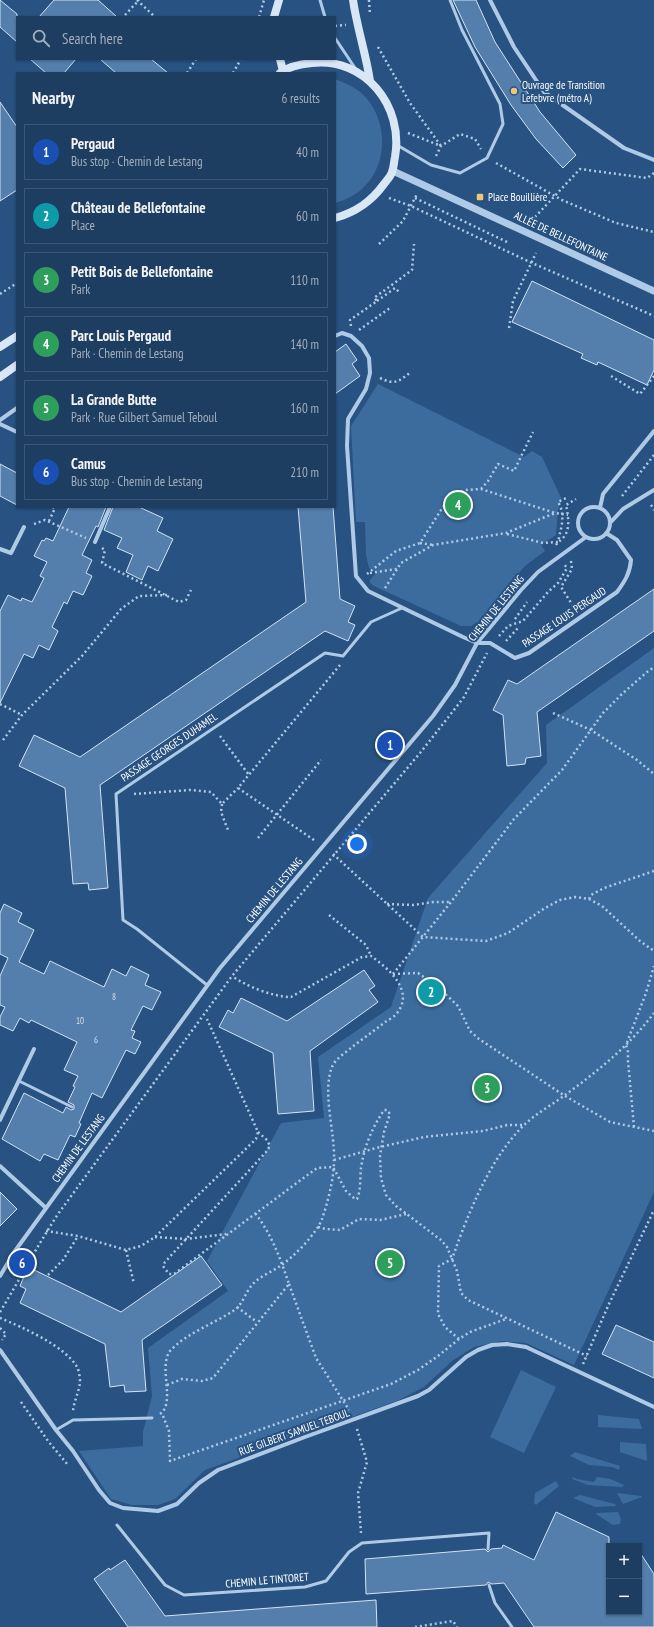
<!DOCTYPE html>
<meta charset="utf-8">
<style>
:root{--surface:#1e3e61;--page:#2b496a;--text:#f1f3f6;--muted:#a1aebd;--line:#3c5776;--accent:#eec676}
body{margin:0;font-family:"PT Sans Narrow",sans-serif;background:var(--page);color:var(--text)}
.controls{position:absolute;right:12px;bottom:12px;display:grid;overflow:hidden;border-radius:0px;box-shadow:0 1px 3px #0004}
.controls button{width:36px;height:36px;display:grid;place-items:center;padding:0;border:0;border-bottom:1px solid var(--line);background:var(--surface);color:var(--text);font:20px sans-serif}
.you{position:absolute;left:357px;top:844px;width:14px;height:14px;margin:-10px;border:3px solid #fff;border-radius:50%;background:#1a73e8;box-shadow:0 0 0 6px #1a73e833}
.badge{display:grid;place-items:center;width:26px;height:26px;border-radius:50%;background:var(--accent);color:#fff;font-size:13px;font-weight:700}
.pin{position:absolute;translate:-50% -50%;border:2px solid #fff;box-shadow:0 1px 4px #0006}
.list{margin:0;padding:0;list-style:none}
h2{display:flex;justify-content:space-between;align-items:center;height:52px;margin:0;padding:0 16px;font-size:17px}
h2 small{font-size:13px;font-weight:400;color:var(--muted)}
.list li{display:grid;grid-template-columns:26px 1fr auto;gap:12px;align-items:center;box-sizing:border-box;height:56px;margin:0 8px 8px;padding:0 8px;border:1px solid var(--line);border-radius:0px}
.list b{display:block;font-size:15px;white-space:nowrap}
.list p{margin:0;font-size:13px;white-space:nowrap;color:var(--muted)}
.list em{font-size:13px;font-style:normal;color:var(--muted)}
.icon{flex:none;width:22px;height:22px;fill:none;stroke:currentColor;stroke-width:2;stroke-linecap:round;stroke-linejoin:round}
.map{position:relative;flex:none;width:654px;height:1627px;overflow:hidden}
.search{position:absolute;background:var(--surface);box-shadow:0 1px 3px #0004;left:16px;top:16px;width:320px;height:44px;display:flex;align-items:center;gap:10px;box-sizing:border-box;padding:0 14px;border-radius:0px;color:var(--muted);font-size:15px}
.panel{position:absolute;background:var(--surface);box-shadow:0 1px 3px #0004;left:16px;top:72px;width:320px;height:436px;border-radius:0px}
.map>svg:first-child{display:block}
.green{fill:#3c6c9e}
.building{fill:#547eab;stroke:#d2e3f5}
.lines{fill:none;stroke-linecap:round;stroke-linejoin:round}
.path{stroke:#afcae6;stroke-width:2.5;stroke-dasharray:2 3;stroke-linecap:butt}
.service{stroke:#afcae6;stroke-width:3}
.minor{stroke:#afcae6;stroke-width:4}
.tertiary{stroke:#afcae6;stroke-width:7}
.secondary{stroke:#d9e6f6;stroke-width:8}
.poi-dot{fill:#eec676;stroke:#285281;stroke-width:1.5}
.labels{text-anchor:middle;stroke-width:4;stroke-linejoin:round;paint-order:stroke}
.number-label{font-size:9px;fill:#d4dfea}
.poi-label{font-size:11px;fill:#fff;stroke:#285281;text-anchor:start}
.street-label{font-size:11px;fill:#fff;stroke:#285281}
</style>
<div class="map">
<svg width="654" height="1627" viewBox="0 0 654 1627">
<rect width="100%" height="100%" fill="#285281"/>
<path class="green" d="M335 79C347 84 360 89 368 100 391 129 386 177 352 196 347 199 341 201 335 203Z
M378 384 524 457 532 451 542 457 562 500 558 509 556 535 541 545 545 551 525 566 479 621 471 626H461L374 586 370 583V580L377 572 369 568 366 555 365 522H356L351 426Z
M654 648V1192L574 1365 526 1343 502 1341 474 1347 452 1361 424 1387 399 1400 205 1470 175 1499 158 1505H132L111 1499 79 1451 143 1446V1432L152 1396 148 1348 228 1291 207 1261 281 1123 324 1118 318 1057 391 1007 428 898 547 763 546 725Z
M521 1370 556 1387 524 1453 490 1437Z
M598 1415 639 1419 642 1429 598 1427Z
M620 1442 646 1444 647 1461 620 1452Z
M575 1452 620 1466 619 1470 612 1467 589 1465 570 1456Z
M573 1477 577 1479 594 1482 597 1477 610 1479 624 1485 622 1487 588 1485 572 1479Z
M556 1481 559 1486 536 1505 534 1503 535 1493Z
M617 1493 641 1496 642 1497 623 1504Z
M580 1495 615 1504 616 1506 595 1507 573 1498Z
M618 1512 621 1519 620 1524 613 1525 596 1514V1513Z"/>
<path class="building" d="M0 0 17 14V42L0 27Z
M54 0H98L117 17H39Z
M453 0H476L495 42 540 112 576 155 563 168 536 139 511 105 475 47Z
M30 59H76L64 73H46Z
M100 59H151L168 73H116Z
M0 102 17 127V190L0 201Z
M532 281 654 340V370L647 385 598 362 597 365 581 358 583 354 512 322Z
M346 344 357 360 352 364 360 376 335 394V352Z
M0 464 17 473V505L0 496Z
M69 507H106L98 527 96 526 82 555 92 560 86 573 92 576 83 595 73 591 67 604 64 602 52 627 58 631 49 650 39 645 33 658 24 654 0 703V611L8 595 21 601 22 598 32 602 44 578 40 576 47 562 34 556 42 540 44 541 46 538 53 541Z
M113 507H139L163 518 157 531 173 539 158 571 148 566 142 580 126 572 133 555 117 548 122 538 104 530Z
M298 507H333L340 599 355 606 348 622 355 625 348 641 325 631 100 785 108 888 89 890 88 883 73 884 65 788 19 766 34 735 80 757 306 602Z
M654 589V631L537 712 541 756 526 758 525 764 507 766 503 715 493 710 508 680 517 684Z
M4 904 22 913 18 922 34 930 19 962 44 974 50 961 104 987 112 969 126 976 131 966 149 975 145 985 161 992 152 1010 143 1006 131 1030 135 1031 132 1038 141 1042 135 1054 126 1050 102 1098 92 1093 79 1123 81 1124 75 1137 70 1135 58 1160 44 1154 40 1161 2 1139 24 1093 63 1113 66 1107 71 1110 74 1109V1105L68 1102 75 1087 73 1086 78 1076 64 1070 77 1042 31 1020 29 1023 20 1018 13 1031 0 1025V1017L5 1007 0 1005V976L8 958 0 954V913Z
M364 970 375 986 369 990 378 1002 310 1051 314 1111 278 1114 273 1053 219 1027 228 1010 233 1013 241 998 287 1021Z
M0 1192 17 1209 0 1226Z
M201 1256 222 1285 142 1340 146 1391 125 1392 124 1385 110 1387 105 1344 20 1303 26 1289 20 1286 28 1267 121 1312Z
M616 1325 654 1342V1378L602 1354Z
M556 1512 609 1537V1612H639V1551L654 1574V1627H534L504 1583 492 1584 488 1582 486 1585 366 1594 365 1559 485 1549 488 1552 491 1549 502 1548 503 1545 534 1560Z
M125 1560 165 1616 376 1600 377 1627H128L94 1579 109 1568 110 1570Z"/>
<g class="lines">
<path class="path" d="M137 0 155 17
M369 0 370 15
M125 15 139 0
M259 17 264 0
M335 26 346 25
M378 47 410 103 441 146
M187 73 196 59
M233 73 241 59
M408 133 441 146
M436 156 441 146 460 134 475 139 481 149
M496 163 562 200 616 223 654 232
M389 198 411 206 532 263 654 316
M415 198 507 242
M535 217 580 169 647 178 654 173
M379 244 403 221 417 194
M0 294 17 283
M377 301 395 288 399 292
M351 326 350 320 377 301 374 298 412 270 414 244
M509 328 513 301 536 253
M359 330 390 308
M611 376 640 394 654 376
M380 378C395 385 398 382 411 372
M481 489 488 481 498 464 514 471 533 432
M622 496 654 455
M651 505 654 510
M49 521 55 508 52 507
M34 524 45 520 86 538
M507 534 543 543 558 542C561 528 566 515 558 502L566 498
M420 543 433 545
M556 545C558 541 561 541 563 538 571 529 568 515 566 505L576 499
M102 548 105 550 102 563 179 602 186 600 191 590
M571 561 572 569 561 587 575 609
M370 573 397 569
M367 574 396 551 420 543 450 496 465 490 481 489 555 513 568 515
M385 588 401 563 433 545 506 533 555 513
M515 619 527 602
M499 636 508 626 523 621 548 592 558 583 567 568 564 564
M506 641 518 628
M0 704 22 715
M553 713 591 730 637 760 654 774
M220 736 249 775
M3 740 22 715 82 656 121 609 139 596 167 595
M134 794 190 790 211 792 222 804 238 788
M222 804 221 812 228 830
M258 838 321 760
M314 840 238 788 340 665
M333 854 423 937 486 941 508 933 545 908 560 900 575 897 589 899 602 906 640 941 654 951
M589 899 591 895 604 888 654 871
M387 904 413 905 433 902H451
M329 915 366 945 371 956
M393 974 451 902 514 819 562 770 603 713 622 694 647 672 654 667
M393 974 418 973 438 987 458 1006 470 1031 479 1039 565 1096 610 1122 654 1131
M634 1127 628 1061V1052L626 1045 646 993 654 966
M258 1132 267 1140 270 1146 266 1152 165 1262 163 1266 169 1274H174L317 1168 333 1167 346 1191 355 1199H357C361 1190 360 1178 361 1168 364 1147 372 1128 384 1110H387L390 1114 384 1132 380 1156 381 1178 386 1195 396 1206 441 1240 447 1247 457 1271 461 1293 468 1300 587 1356
M334 1160 376 1148 424 1137 483 1131 507 1125H524
M318 1227 326 1229 340 1230 359 1219 380 1220 406 1214
M46 1231 78 1236 126 1250 141 1246 155 1237 256 1139 258 1132 207 1019
M155 1237 186 1239 226 1234
M126 1250 134 1284
M48 1275 63 1260 78 1236
M289 1284 316 1358 349 1410
M237 1307 257 1322
M0 1312C20 1279 37 1246 58 1214L232 976 420 753 454 710 464 697 487 653
M0 1318C22 1327 65 1346 77 1367 79 1370 80 1378 80 1382 79 1392 74 1401 73 1411
M0 1328 6 1334 2 1340
M459 1339 445 1327 438 1314 439 1266 452 1259C468 1214 489 1160 523 1126 535 1114 552 1105 565 1095 598 1071 629 1046 654 1013
M583 1364 608 1306 654 1210
M167 1385 182 1379 202 1381 213 1378 289 1284C281 1260 271 1233 255 1213
M21 1402 48 1441 68 1465
M160 1414C176 1403 158 1367 170 1351 186 1333 216 1323 236 1309 243 1303 246 1291 253 1284 260 1276 272 1272 280 1266 293 1258 317 1233 322 1219 328 1201 334 1179 334 1160 335 1132 322 1092 332 1067 335 1059 345 1053 351 1048 362 1039 374 1031 385 1022 389 1020 394 1017 397 1013 415 991 388 968 371 956L362 957 291 997C273 997 246 986 232 976
M163 1416 169 1431 170 1461 391 1384 418 1370 438 1356 459 1339 470 1332 506 1319
M357 1429 367 1462 358 1493 361 1533
M415 1627 453 1621 457 1627"/>
<path class="service" d="M320 0 325 17
M335 38 355 68
M397 145 431 165 460 173 487 158 503 124 500 104 462 30 450 0
M207 985 137 929 123 920 116 794 325 653 343 656 371 622 402 608
M19 1081 72 1107
M56 1430 73 1420 152 1418
M117 1525 165 1585 184 1595 305 1587 326 1581 349 1552 362 1543 489 1533 488 1549
M489 1585 495 1603 512 1627"/>
<path class="minor" d="M490 0 514 47 544 92 624 148 654 160
M335 336 342 333 351 336 362 346 369 358 370 373 366 389 348 419 347 446 356 576 368 591 463 637 477 643H490L515 658 529 653 617 592C625 581 630 573 631 560L617 540 606 533
M0 420 17 408
M0 424 17 432
M578 523a16 16 0 1 1 32 0a16 16 0 1 1-32 0Z
M600 508 603 494 654 431
M610 523 623 509 654 490
M95 542 110 507
M0 549 11 553 24 527
M0 1120 34 1049
M0 1166 46 1208
M0 1276 15 1251 220 968 433 716 455 685 477 643 521 590 538 572 586 537
M0 1350 56 1430 73 1451 99 1490 110 1503 123 1508 158 1511 177 1504 199 1483 218 1470 305 1437 418 1396 429 1390 466 1357 478 1350 492 1345 507 1344 526 1347 654 1407"/>
<path class="tertiary" d="M393 171 654 291"/>
<path class="secondary" d="M353 0C357 28 366 54 370 81
M274 17 279 0
M280 59 283 71
M280 73C289 66 301 64 312 63 365 57 404 106 395 157 394 161 394 167 392 172 391 176 387 180 384 184 371 202 356 212 335 218
M0 347 17 336
M0 377 17 365"/>
</g>
<g class="poi-dot">
<circle cx="514" cy="91" r="4"/>
<rect x="476" y="193" width="8" height="8" rx="2"/>
</g>
<g class="labels">
<g class="number-label">
<text x="114" y="1000">8</text>
<text x="80" y="1024">10</text>
<text x="96" y="1043">6</text>
</g>
<g class="poi-label">
<text x="522" y="89">Ouvrage de Transition<tspan x="522" dy="13">Lefebvre (métro A)</tspan></text>
<text x="488" y="201">Place Bouillière</text>
</g>
<g class="street-label">
<text transform="translate(561 236) rotate(25)" y="4">ALLÉE DE BELLEFONTAINE</text>
<text transform="translate(496 608) rotate(-51)" y="4">CHEMIN DE LESTANG</text>
<text transform="translate(564 617) rotate(-34)" y="4">PASSAGE LOUIS PERGAUD</text>
<text transform="translate(169 747) rotate(-34)" y="4">PASSAGE GEORGES DUHAMEL</text>
<text transform="translate(274 890) rotate(-50)" y="4">CHEMIN DE LESTANG</text>
<text transform="translate(78 1148) rotate(-54)" y="4">CHEMIN DE LESTANG</text>
<text transform="translate(294 1432) rotate(-20)" y="4">RUE GILBERT SAMUEL TEBOUL</text>
<text transform="translate(267 1580) rotate(-5)" y="4">CHEMIN LE TINTORET</text>
</g>
</g>
</svg>
<div class="controls">
<button>+</button>
<button>−</button>
</div>
<div class="you"></div>
<div class="pin badge" style="left:390px;top:745px;background:#1a4fb4">1</div>
<div class="pin badge" style="left:431px;top:992px;background:#0f9aa8">2</div>
<div class="pin badge" style="left:487px;top:1088px;background:#2e9e5b">3</div>
<div class="pin badge" style="left:458px;top:505px;background:#2e9e5b">4</div>
<div class="pin badge" style="left:390px;top:1263px;background:#2e9e5b">5</div>
<div class="pin badge" style="left:22px;top:1263px;background:#1a4fb4">6</div>
<div class="search"><svg class="icon" aria-label="search" viewBox="0 0 24 24"><circle cx="10" cy="10" r="6"/><path d="M15 15l6 6"/></svg>Search here</div>
<section class="panel">
<h2>Nearby<small>6 results</small></h2>
<ul class="list">
<li><span class="badge" style="background:#1a4fb4">1</span><div><b>Pergaud</b><p>Bus stop · Chemin de Lestang</p></div><em>40 m</em></li>
<li><span class="badge" style="background:#0f9aa8">2</span><div><b>Château de Bellefontaine</b><p>Place</p></div><em>60 m</em></li>
<li><span class="badge" style="background:#2e9e5b">3</span><div><b>Petit Bois de Bellefontaine</b><p>Park</p></div><em>110 m</em></li>
<li><span class="badge" style="background:#2e9e5b">4</span><div><b>Parc Louis Pergaud</b><p>Park · Chemin de Lestang</p></div><em>140 m</em></li>
<li><span class="badge" style="background:#2e9e5b">5</span><div><b>La Grande Butte</b><p>Park · Rue Gilbert Samuel Teboul</p></div><em>160 m</em></li>
<li><span class="badge" style="background:#1a4fb4">6</span><div><b>Camus</b><p>Bus stop · Chemin de Lestang</p></div><em>210 m</em></li>
</ul>
</section>
</div>
